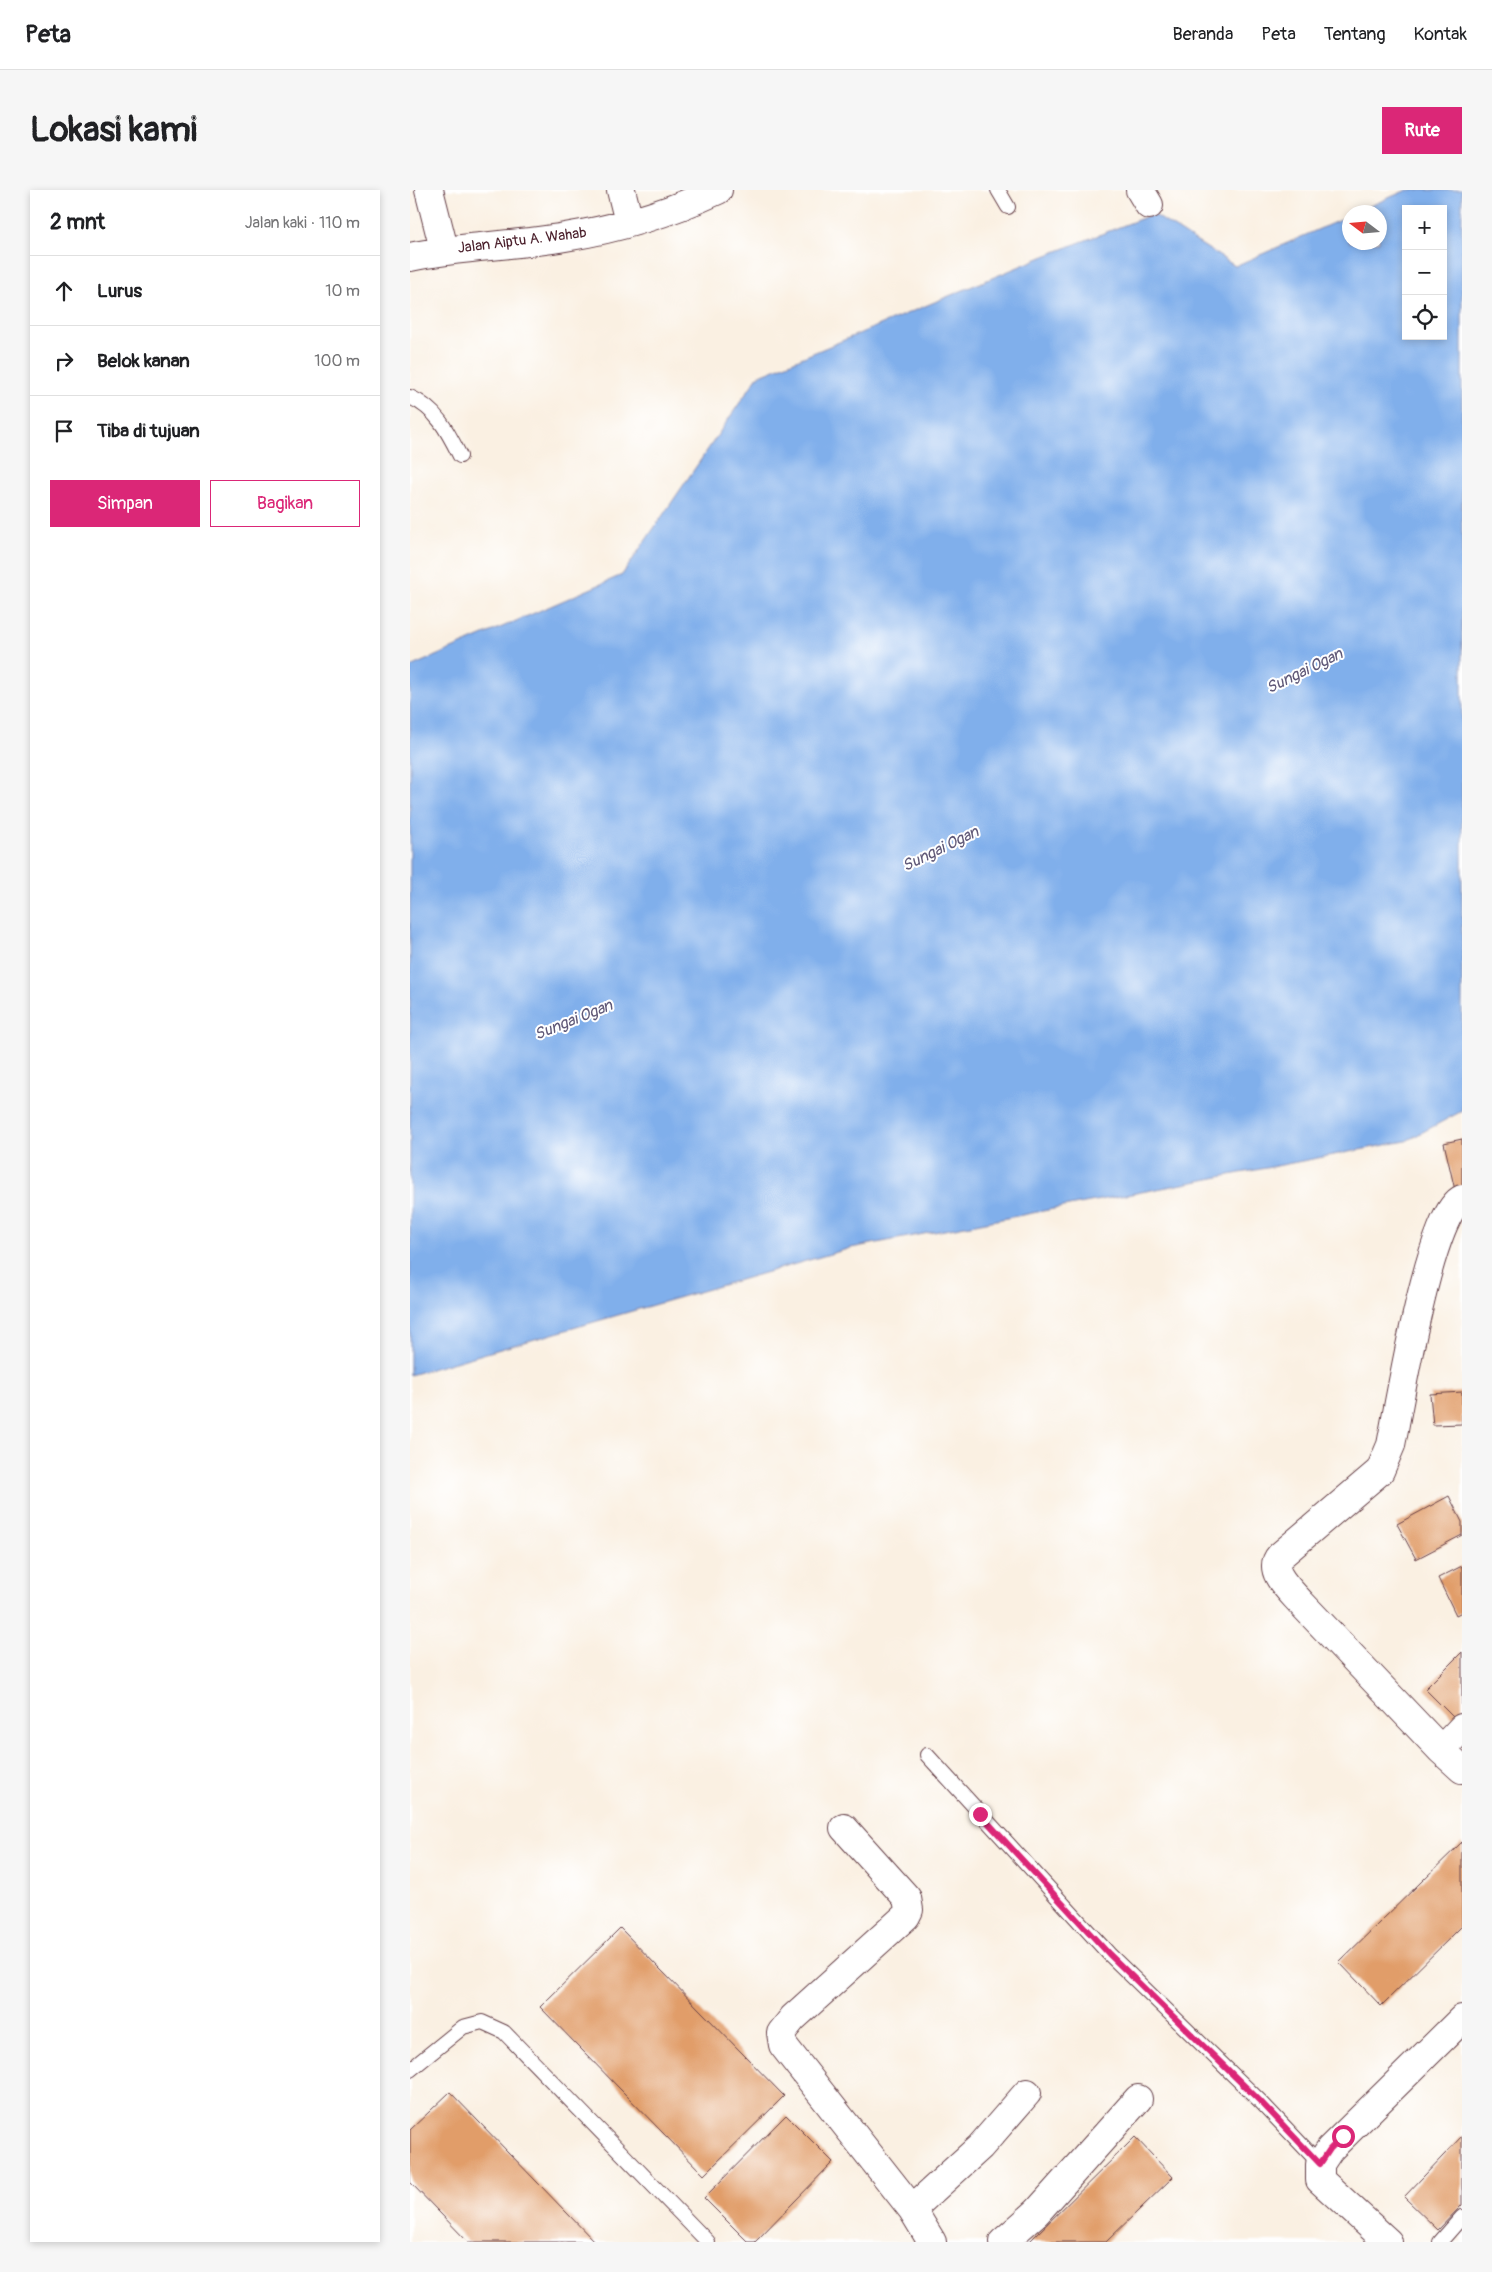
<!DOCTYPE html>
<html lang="id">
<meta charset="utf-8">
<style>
:root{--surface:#fff;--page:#f6f6f6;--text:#202124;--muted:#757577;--line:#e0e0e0;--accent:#db2777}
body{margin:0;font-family:Pangolin,sans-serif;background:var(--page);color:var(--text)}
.controls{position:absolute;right:15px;top:15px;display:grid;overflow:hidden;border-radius:0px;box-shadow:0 2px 8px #0003}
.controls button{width:45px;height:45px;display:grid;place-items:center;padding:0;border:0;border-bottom:1px solid var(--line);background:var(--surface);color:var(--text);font:25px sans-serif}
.compass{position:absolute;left:932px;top:15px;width:45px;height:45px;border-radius:50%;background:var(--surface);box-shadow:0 2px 8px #0003;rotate:286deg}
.stop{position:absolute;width:15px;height:15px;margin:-11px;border:4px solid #db2777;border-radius:50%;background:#fff}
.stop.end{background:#db2777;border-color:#fff;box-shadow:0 1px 5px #0008}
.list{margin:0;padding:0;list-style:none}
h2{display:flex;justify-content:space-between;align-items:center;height:65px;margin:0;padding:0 20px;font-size:21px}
h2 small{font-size:16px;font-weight:400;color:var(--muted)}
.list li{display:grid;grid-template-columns:32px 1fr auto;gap:15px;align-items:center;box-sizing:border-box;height:70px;padding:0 20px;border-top:1px solid var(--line)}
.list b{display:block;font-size:19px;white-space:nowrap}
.list em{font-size:16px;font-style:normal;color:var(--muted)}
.actions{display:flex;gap:10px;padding:15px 20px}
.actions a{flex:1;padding:11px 0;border:1px solid var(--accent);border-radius:0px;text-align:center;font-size:18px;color:var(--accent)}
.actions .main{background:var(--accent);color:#fff}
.icon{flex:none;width:28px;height:28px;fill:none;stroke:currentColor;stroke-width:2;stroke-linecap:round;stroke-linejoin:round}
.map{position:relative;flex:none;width:1052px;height:2052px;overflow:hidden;border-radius:0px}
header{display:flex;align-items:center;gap:30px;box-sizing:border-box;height:70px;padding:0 25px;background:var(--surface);border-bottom:1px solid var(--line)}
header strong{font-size:24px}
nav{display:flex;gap:28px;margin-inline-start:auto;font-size:18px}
.intro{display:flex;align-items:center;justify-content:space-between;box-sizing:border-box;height:120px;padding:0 30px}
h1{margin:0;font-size:35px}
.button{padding:12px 22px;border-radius:0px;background:var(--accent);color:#fff;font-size:18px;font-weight:700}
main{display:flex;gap:30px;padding:0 30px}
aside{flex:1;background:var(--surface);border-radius:0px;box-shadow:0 2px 8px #0003}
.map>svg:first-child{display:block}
.water{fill:#80afeb;stroke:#65678b;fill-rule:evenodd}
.building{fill:#e19d69}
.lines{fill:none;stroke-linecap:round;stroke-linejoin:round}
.lane-casing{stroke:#643e46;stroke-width:16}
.street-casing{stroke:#643e46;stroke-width:30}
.lane{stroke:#fff;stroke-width:14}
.street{stroke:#fff;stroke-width:28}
.route{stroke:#db2777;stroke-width:6}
.labels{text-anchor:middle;stroke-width:4;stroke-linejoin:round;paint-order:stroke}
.street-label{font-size:15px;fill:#4a1f2b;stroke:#fff}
.water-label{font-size:16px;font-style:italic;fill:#605978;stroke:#fff}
</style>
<header>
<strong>Peta</strong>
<nav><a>Beranda</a><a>Peta</a><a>Tentang</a><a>Kontak</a></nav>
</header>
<div class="intro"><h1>Lokasi kami</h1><a class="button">Rute</a></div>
<main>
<aside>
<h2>2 mnt<small>Jalan kaki · 110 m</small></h2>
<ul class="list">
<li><svg class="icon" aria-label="ahead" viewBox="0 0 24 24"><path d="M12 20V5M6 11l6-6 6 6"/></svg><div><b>Lurus</b></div><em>10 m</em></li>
<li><svg class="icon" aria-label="right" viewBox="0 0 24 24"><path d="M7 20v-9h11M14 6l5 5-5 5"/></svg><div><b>Belok kanan</b></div><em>100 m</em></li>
<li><svg class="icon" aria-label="arrive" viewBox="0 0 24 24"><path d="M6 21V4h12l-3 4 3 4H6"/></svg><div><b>Tiba di tujuan</b></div></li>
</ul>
<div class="actions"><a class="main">Simpan</a><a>Bagikan</a></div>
</aside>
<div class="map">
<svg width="1052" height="2052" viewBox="0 0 1052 2052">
<rect width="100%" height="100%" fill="#fff"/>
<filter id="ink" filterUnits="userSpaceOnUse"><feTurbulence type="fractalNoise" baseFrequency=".02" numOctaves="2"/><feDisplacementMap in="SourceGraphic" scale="10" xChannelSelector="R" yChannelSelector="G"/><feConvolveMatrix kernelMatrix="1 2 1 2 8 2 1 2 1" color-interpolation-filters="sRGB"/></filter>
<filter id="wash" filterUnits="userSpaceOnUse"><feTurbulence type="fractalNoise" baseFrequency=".0096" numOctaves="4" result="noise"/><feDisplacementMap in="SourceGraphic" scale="20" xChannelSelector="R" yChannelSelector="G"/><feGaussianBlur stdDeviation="1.12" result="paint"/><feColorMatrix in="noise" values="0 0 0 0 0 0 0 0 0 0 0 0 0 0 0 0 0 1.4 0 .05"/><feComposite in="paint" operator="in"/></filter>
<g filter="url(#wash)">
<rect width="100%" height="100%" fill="#faf0e2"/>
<path class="water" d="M997 0H1052V921L996 951 441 1058 0 1185V477L212 385 348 186 632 67 743 24 825 76 939 26V52H969V22H946ZM996 19H1033V146H996Z"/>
<g id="blocks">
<path class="building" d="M1052 949V999L1045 1000 1034 953Z
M1052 1202V1234L1023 1235 1020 1204Z
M1039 1306 1052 1332V1345L1006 1369 987 1334Z
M1052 1376V1422L1046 1425 1028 1388Z
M1052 1462V1524L1046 1530 1015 1499Z
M1052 1652V1736L971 1816 929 1772Z
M210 1738 374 1906 294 1985 130 1817Z
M40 1902 185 2052H58L0 1992V1940Z
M376 1925 423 1972 345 2052H338L294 2008Z
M1052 1946V2015L1028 2040 994 2007Z
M725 1947 763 1987 696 2052H619Z"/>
</g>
</g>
<g filter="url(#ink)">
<use href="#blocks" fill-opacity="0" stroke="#643e46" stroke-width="1"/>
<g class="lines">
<defs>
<path id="lane" d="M588 0 598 17
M0 207C27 219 38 242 50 266
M517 1565 699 1764 851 1912 910 1974
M0 1880 53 1837 72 1832 94 1842 298 2052
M1030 2052 1052 2027"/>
<path id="street" d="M19 0 34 59
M211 0 219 32
M730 0 739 15
M0 67C51 56 104 56 155 47 206 39 261 22 308 0
M1052 1538 1031 1560 1052 1579
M1031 1560 892 1414C882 1402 856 1381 870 1366L970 1281 981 1255C989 1215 1020 1022 1052 1009
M434 1638 497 1708 499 1720 496 1726 383 1828 371 1843 373 1855 502 2019 522 2052
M502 2019 570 1957 617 1903
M593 2052 627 2022 728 1909
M978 2052 910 1990V1974L920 1959 1052 1829"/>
</defs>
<use href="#lane" class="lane-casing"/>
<use href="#street" class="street-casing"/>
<use href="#lane" class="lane"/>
<use href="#street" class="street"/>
</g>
</g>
<g class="lines" filter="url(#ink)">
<path class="route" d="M570 1624 699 1764 851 1912 910 1974 920 1959 933 1946"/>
</g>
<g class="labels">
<g class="street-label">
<text transform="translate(112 50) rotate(-7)" y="5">Jalan Aiptu A. Wahab</text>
</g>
<g class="water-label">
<text transform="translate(894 480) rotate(-26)" y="6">Sungai Ogan</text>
<text transform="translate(530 658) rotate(-26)" y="6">Sungai Ogan</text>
<text transform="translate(163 829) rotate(-22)" y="6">Sungai Ogan</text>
</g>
</g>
</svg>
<div class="controls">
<button>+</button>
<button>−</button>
<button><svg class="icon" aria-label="locate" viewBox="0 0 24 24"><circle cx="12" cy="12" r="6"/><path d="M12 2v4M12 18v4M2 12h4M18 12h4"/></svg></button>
</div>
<svg class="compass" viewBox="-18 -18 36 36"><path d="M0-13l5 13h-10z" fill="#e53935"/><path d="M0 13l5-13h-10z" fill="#757577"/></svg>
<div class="stop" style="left:933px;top:1946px"></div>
<div class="stop end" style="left:570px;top:1624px"></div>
</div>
</main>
